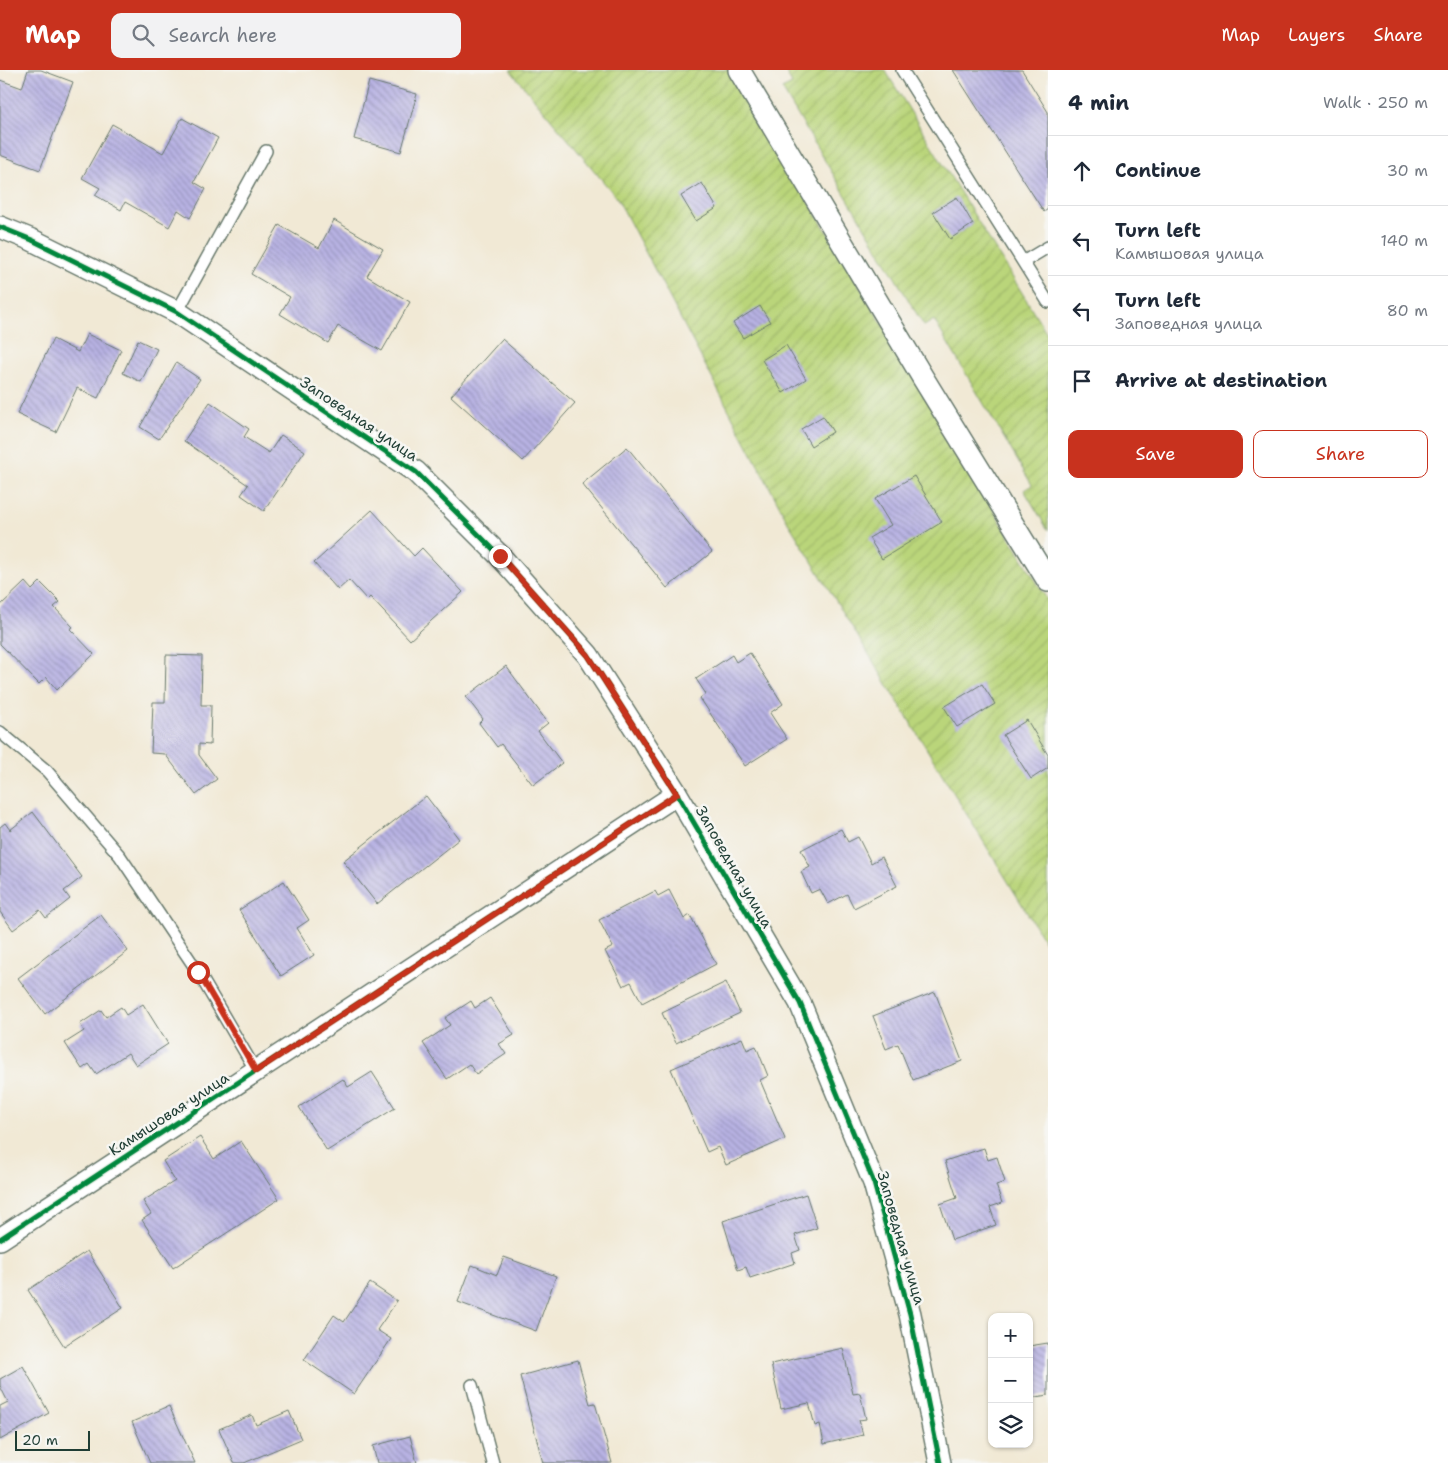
<!DOCTYPE html>
<meta charset="utf-8">
<style>
:root{--surface:#fff;--page:#f2f2f3;--text:#1f2937;--muted:#747a83;--line:#e0e1e3;--accent:#c8321e}
body{margin:0;font-family:"Shantell Sans",sans-serif;background:var(--page);color:var(--text)}
.controls{position:absolute;right:15px;bottom:15px;display:grid;overflow:hidden;border-radius:10px;box-shadow:0 1px 4px #0004}
.controls button{width:45px;height:45px;display:grid;place-items:center;padding:0;border:0;border-bottom:1px solid var(--line);background:var(--surface);color:var(--text);font:25px sans-serif}
.scale{position:absolute;left:15px;bottom:12px;width:75px;box-sizing:border-box;padding-left:5px;border:2px solid #1f3d34;border-top:0;font-size:14px;line-height:18px;white-space:nowrap;color:#1f3d34;-webkit-text-stroke:4px #f6f6f2;paint-order:stroke}
.stop{position:absolute;width:15px;height:15px;margin:-11px;border:4px solid #c8321e;border-radius:50%;background:#fff}
.stop.end{background:#c8321e;border-color:#fff;box-shadow:0 1px 5px #0008}
.list{margin:0;padding:0;list-style:none}
h2{display:flex;justify-content:space-between;align-items:center;height:65px;margin:0;padding:0 20px;font-size:21px}
h2 small{font-size:16px;font-weight:400;color:var(--muted)}
.list li{display:grid;grid-template-columns:32px 1fr auto;gap:15px;align-items:center;box-sizing:border-box;height:70px;padding:0 20px;border-top:1px solid var(--line)}
.list b{display:block;font-size:19px;white-space:nowrap}
.list p{margin:0;font-size:16px;white-space:nowrap;color:var(--muted)}
.list em{font-size:16px;font-style:normal;color:var(--muted)}
.actions{display:flex;gap:10px;padding:15px 20px}
.actions a{flex:1;padding:11px 0;border:1px solid var(--accent);border-radius:10px;text-align:center;font-size:18px;color:var(--accent)}
.actions .main{background:var(--accent);color:#fff}
.icon{flex:none;width:28px;height:28px;fill:none;stroke:currentColor;stroke-width:2;stroke-linecap:round;stroke-linejoin:round}
.map{position:relative;flex:none;width:1048px;height:1393px;overflow:hidden}
header{display:flex;align-items:center;gap:30px;box-sizing:border-box;height:70px;padding:0 25px;background:var(--accent);color:#fff}
header strong{font-size:24px}
nav{display:flex;gap:28px;margin-inline-start:auto;font-size:18px}
.search{width:350px;height:45px;background:var(--page);display:flex;align-items:center;gap:12px;box-sizing:border-box;padding:0 18px;border-radius:10px;color:var(--muted);font-size:19px}
main{display:flex}
aside{flex:1;background:var(--surface)}
.map>svg:first-child{display:block}
.garden{fill:url(#garden-furrows);stroke:#6c8957}
.building{fill:url(#building-back-hatch)}
.lines{fill:none;stroke-linecap:round;stroke-linejoin:round}
.service-casing{stroke:#68796c;stroke-width:14}
.minor-casing{stroke:#68796c;stroke-width:24}
.service{stroke:#fff;stroke-width:11}
.minor{stroke:#fff;stroke-width:21}
.cycleway-casing{stroke:#f6f6f2;stroke-width:8}
.cycleway{stroke:#00873e;stroke-width:5}
.route{stroke:#c8321e;stroke-width:6}
.labels{text-anchor:middle;stroke-width:5;stroke-linejoin:round;paint-order:stroke}
.street-label{font-size:15px;fill:#1f3d34;stroke:#f6f6f2}
</style>
<header>
<strong>Map</strong>
<div class="search"><svg class="icon" aria-label="search" viewBox="0 0 24 24"><circle cx="10" cy="10" r="6"/><path d="M15 15l6 6"/></svg>Search here</div>
<nav><a>Map</a><a>Layers</a><a>Share</a></nav>
</header>
<main>
<div class="map">
<svg width="1048" height="1393" viewBox="0 0 1048 1393">
<defs>
<pattern id="garden-furrows" width="10" height="10" patternUnits="userSpaceOnUse" patternTransform="scale(1.25)"><rect width="10" height="10" fill="#bad57a"/><path d="M-1 1l2-2M0 10L10 0M9 11l2-2" fill="none" stroke="#9fb86a"/></pattern>
<pattern id="building-back-hatch" width="6" height="6" patternUnits="userSpaceOnUse" patternTransform="scale(1.25)"><rect width="6" height="6" fill="#b8b2e3"/><path d="M-1 5l2 2M0 0l6 6M5-1l2 2" fill="none" stroke="#9592b9"/></pattern>
</defs>
<rect width="100%" height="100%" fill="#f6f6f2"/>
<filter id="ink" filterUnits="userSpaceOnUse"><feTurbulence type="fractalNoise" baseFrequency=".02" numOctaves="2"/><feDisplacementMap in="SourceGraphic" scale="10" xChannelSelector="R" yChannelSelector="G"/><feConvolveMatrix kernelMatrix="1 2 1 2 8 2 1 2 1" color-interpolation-filters="sRGB"/></filter>
<filter id="wash" filterUnits="userSpaceOnUse"><feTurbulence type="fractalNoise" baseFrequency=".0096" numOctaves="4" result="noise"/><feDisplacementMap in="SourceGraphic" scale="20" xChannelSelector="R" yChannelSelector="G"/><feGaussianBlur stdDeviation="1.12" result="paint"/><feColorMatrix in="noise" values="0 0 0 0 0 0 0 0 0 0 0 0 0 0 0 0 0 1.4 0 .05"/><feComposite in="paint" operator="in"/></filter>
<g filter="url(#wash)">
<rect width="100%" height="100%" fill="#f1e9d5"/>
<path class="garden" d="M510 0H730L1048 531V877L789 454 617 128Z
M785 0H885L1048 265V460L1024 420 1032 415 934 250 924 256 782 19 792 14Z"/>
<g id="blocks">
<path class="building" d="M28 0H41L73 12 40 100 0 85V10L22 18Z
M953 0H1022L1048 42V139L1044 142Z
M369 11 417 24 401 82 354 69Z
M182 48 218 68 194 112 206 119 190 148 178 140 169 157 125 132 121 140 95 125 100 118 82 108 112 54 163 83Z
M702 113 717 138 696 151 681 126Z
M957 127 973 154 950 169 933 142Z
M334 150 383 179 367 206 410 232 382 281 338 256 328 273 280 244 290 227 251 204 279 155 319 178Z
M760 236 770 252 743 268 733 253Z
M87 264 121 280 98 328 77 318 56 362 17 344 53 269 78 282Z
M502 269 575 333 523 391 451 326Z
M138 270 157 279 141 312 123 303Z
M786 275 806 309 783 323 762 290Z
M176 293 200 309 159 369 140 357Z
M210 332 249 359 244 367 269 383 281 365 305 381 264 441 241 425 248 415 184 371Z
M823 346 833 362 811 376 801 359Z
M627 377 712 482 667 518 582 414Z
M914 406 942 452 882 489 869 468 891 455 875 429Z
M372 440 414 486 422 478 463 522 410 570 370 527 367 530 349 510 338 520 314 493Z
M25 512 32 520 40 512 60 532 54 537 73 557 70 559 94 584 57 620 46 607 39 614 0 574V536Z
M750 583 783 634 770 643 787 669 745 696 700 628 706 624 696 609 732 585 736 592Z
M166 585 202 586 201 635H211L210 675 199 674V685L217 709 196 725 165 684 151 683 153 632H165Z
M506 596 548 653 538 661 562 693 533 715 501 674 497 677 479 653 483 649 466 627Z
M982 614 995 634 957 657 944 637Z
M1027 650 1048 685V698L1031 709 1003 665Z
M426 726 459 769 377 834 343 791Z
M33 742 82 807 64 821 70 829 46 848 40 840 13 860 0 842V757L5 753 10 760Z
M841 759 848 772 858 767 871 793 882 787 897 816 854 838 847 824 828 834 820 819 811 823 801 802 810 797 801 780Z
M284 811 309 850 297 858 314 885 281 906 239 840Z
M669 820 684 849 690 845 716 894 642 933 631 912 623 916 605 881 613 877 599 850 655 821 658 826Z
M101 845 128 881 45 944 18 908Z
M726 912 740 943 676 973 662 943Z
M935 922 962 991 913 1010 898 974 886 979 873 946Z
M490 928 514 965 499 974 506 984 476 1004 469 994 447 1009 423 973 450 955 445 948 471 931 475 938Z
M143 934 168 974 136 995 128 983 96 1004 89 994 82 999 65 973 84 961 80 954 101 940 106 947 121 937 126 945Z
M742 968 747 980 756 976 768 1006 760 1010 785 1069 726 1095 718 1077 707 1082 671 999Z
M372 1002 395 1038 327 1081 299 1037 343 1009 348 1017Z
M200 1067 214 1089 241 1071 279 1129 173 1198 142 1150 151 1144 143 1131 175 1111 163 1091Z
M984 1078 988 1090 997 1087 1005 1112 996 1115 1002 1133 990 1137 996 1155 952 1170 940 1134 957 1128 945 1091Z
M806 1124 817 1158 795 1165 800 1180 792 1183 795 1193 750 1208 746 1197 738 1200 723 1151Z
M87 1181 123 1238 64 1276 28 1220Z
M504 1187 556 1206 536 1261 458 1232 472 1195 497 1205Z
M370 1213 397 1231 377 1260 391 1269 354 1324 304 1290 334 1245 344 1252Z
M1048 1273V1325L1029 1328V1276Z
M843 1278 853 1324 860 1323 866 1349 859 1350 863 1365 824 1374 820 1354 815 1356 809 1333 781 1339 771 1294Z
M578 1290 590 1334 595 1333 612 1393H543L520 1306Z
M23 1296 49 1343 0 1370V1336L8 1332 0 1316V1309Z
M169 1336 195 1393H150L132 1352Z
M289 1341 301 1369 244 1393H234L219 1359 252 1345 256 1355Z
M410 1366 417 1393H377L373 1376Z"/>
</g>
</g>
<g filter="url(#ink)">
<use href="#blocks" fill-opacity="0" stroke="#68796c" stroke-width="1"/>
<g class="lines">
<defs>
<path id="service" d="M902 0 1023 192
M1048 177 1023 192 1048 232
M177 242 266 81
M0 662 47 701 120 786 198 902 256 1001
M472 1315 493 1393"/>
<path id="minor" d="M739 0 923 308 1048 511
M0 157 32 170 177 242 416 402 500 486 588 585 677 724 800 933 874 1113 910 1244 940 1393
M0 1169 677 724"/>
</defs>
<use href="#service" class="service-casing"/>
<use href="#minor" class="minor-casing"/>
<use href="#service" class="service"/>
<use href="#minor" class="minor"/>
<defs>
<path id="cycleway" d="M0 157 32 170 177 242 416 402 500 486 588 585 677 724 800 933 874 1113 910 1244 940 1393
M0 1169 677 724"/>
</defs>
<use href="#cycleway" class="cycleway-casing"/>
<use href="#cycleway" class="cycleway"/>
</g>
</g>
<g class="lines" filter="url(#ink)">
<path class="route" d="M198 902 256 1001 677 724 588 585 500 486"/>
</g>
<g class="labels">
<g class="street-label">
<text transform="translate(359 349) rotate(34)" y="5">Заповедная улица</text>
<text transform="translate(734 797) rotate(60)" y="5">Заповедная улица</text>
<text transform="translate(169 1044) rotate(-33)" y="5">Камышовая улица</text>
<text transform="translate(901 1168) rotate(74)" y="5">Заповедная улица</text>
</g>
</g>
</svg>
<div class="controls">
<button>+</button>
<button>−</button>
<button><svg class="icon" aria-label="layers" viewBox="0 0 24 24"><path d="M12 4l9 5-9 5-9-5zM3 14l9 5 9-5"/></svg></button>
</div>
<div class="scale">20 m</div>
<div class="stop" style="left:198px;top:902px"></div>
<div class="stop end" style="left:500px;top:486px"></div>
</div>
<aside>
<h2>4 min<small>Walk · 250 m</small></h2>
<ul class="list">
<li><svg class="icon" aria-label="ahead" viewBox="0 0 24 24"><path d="M12 20V5M6 11l6-6 6 6"/></svg><div><b>Continue</b></div><em>30 m</em></li>
<li><svg class="icon" aria-label="left" viewBox="0 0 24 24"><path d="M17 20v-9H6M10 6l-5 5 5 5"/></svg><div><b>Turn left</b><p>Камышовая улица</p></div><em>140 m</em></li>
<li><svg class="icon" aria-label="left" viewBox="0 0 24 24"><path d="M17 20v-9H6M10 6l-5 5 5 5"/></svg><div><b>Turn left</b><p>Заповедная улица</p></div><em>80 m</em></li>
<li><svg class="icon" aria-label="arrive" viewBox="0 0 24 24"><path d="M6 21V4h12l-3 4 3 4H6"/></svg><div><b>Arrive at destination</b></div></li>
</ul>
<div class="actions"><a class="main">Save</a><a>Share</a></div>
</aside>
</main>
